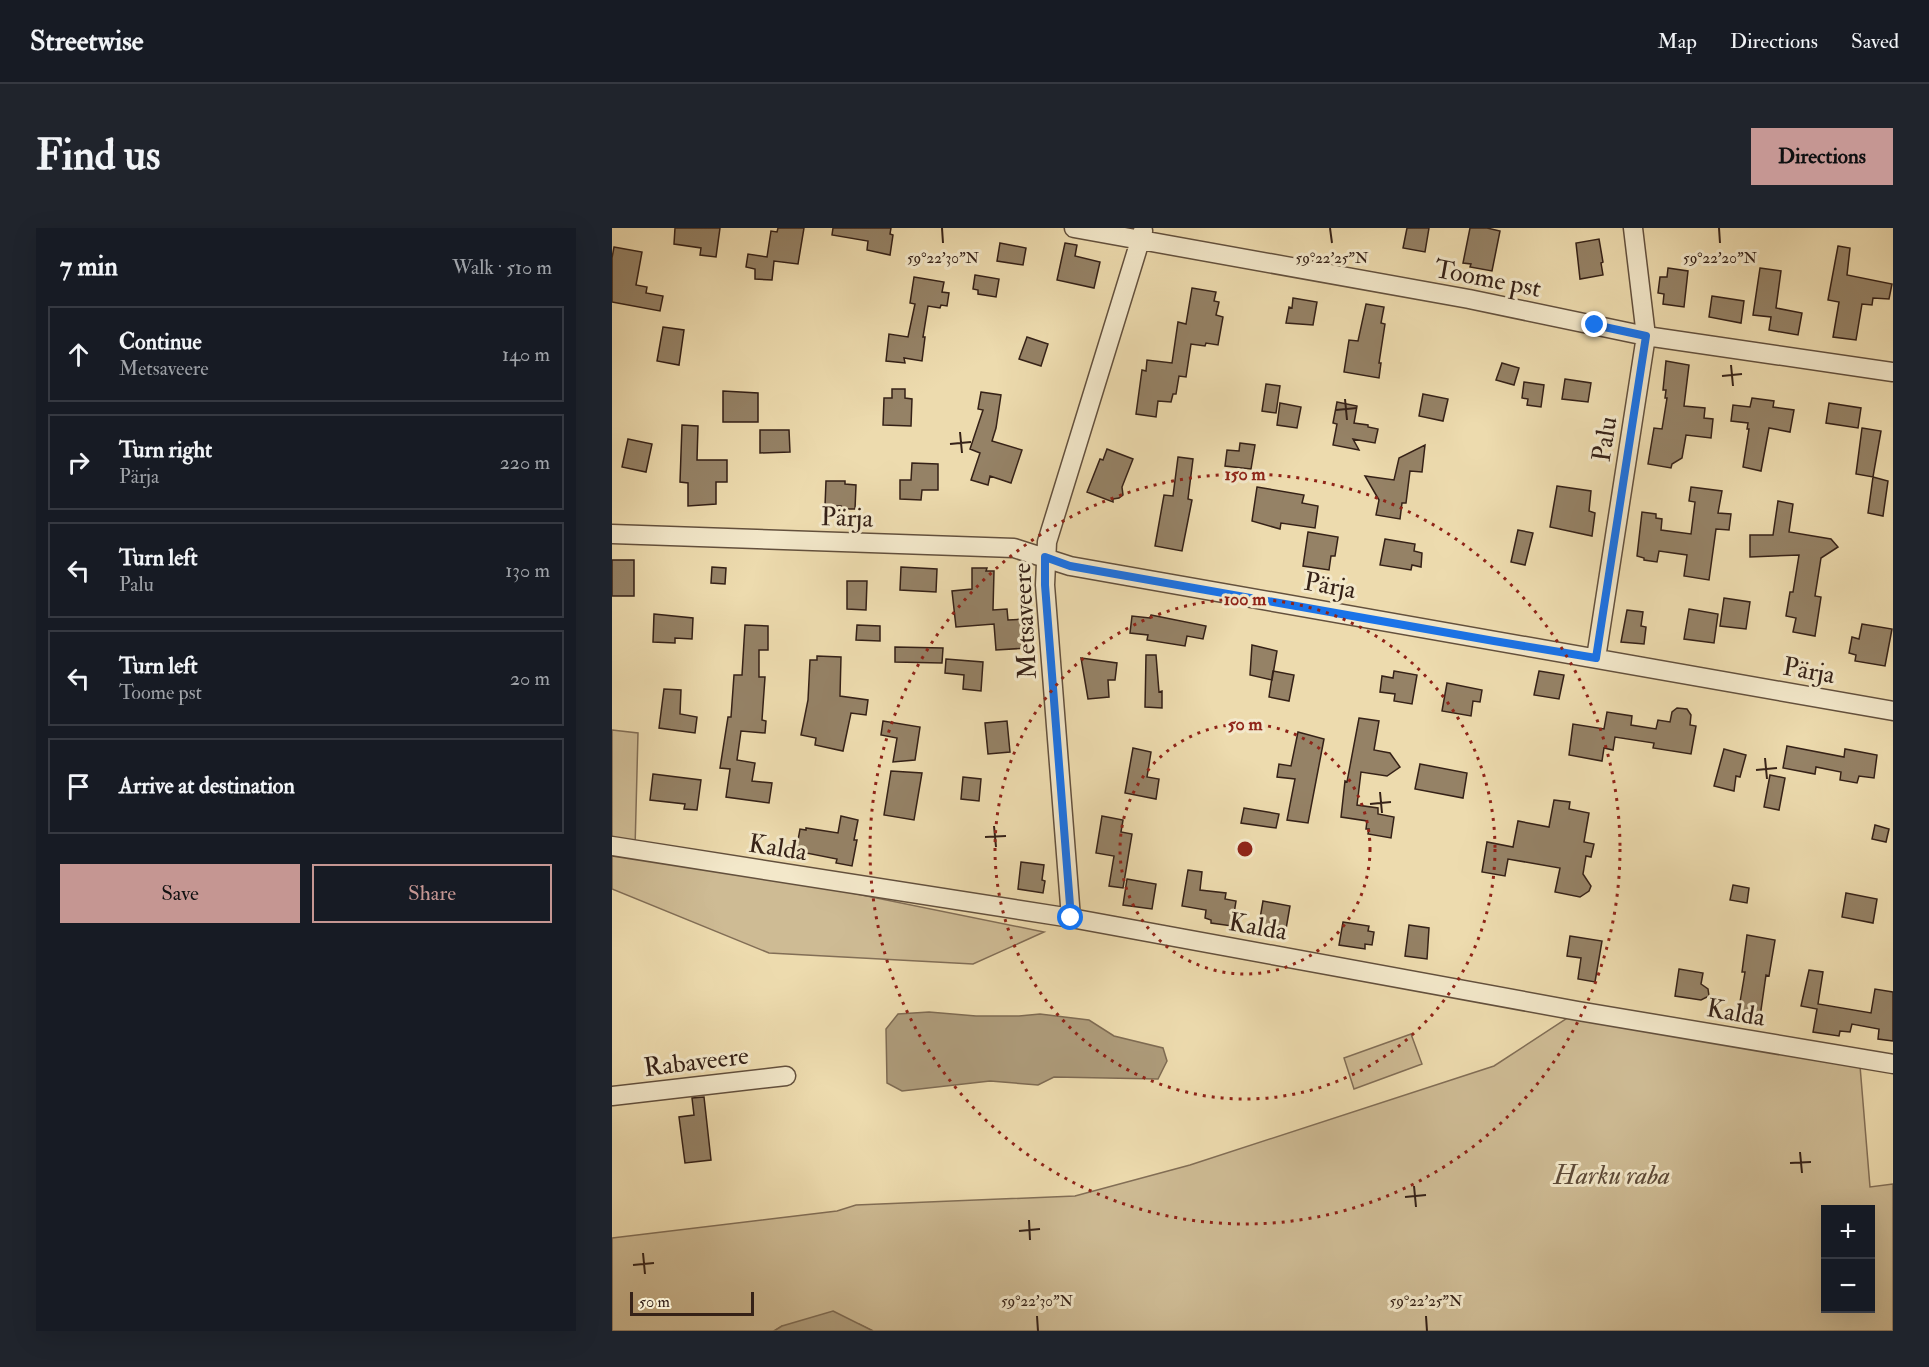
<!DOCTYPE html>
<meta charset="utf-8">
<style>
:root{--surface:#171b24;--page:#20242c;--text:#f1f3f6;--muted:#9ea1a6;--line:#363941;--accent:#c59692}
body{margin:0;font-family:"IM FELL Double Pica",serif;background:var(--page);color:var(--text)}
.controls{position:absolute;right:18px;bottom:18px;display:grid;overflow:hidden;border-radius:0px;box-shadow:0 6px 24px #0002}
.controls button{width:54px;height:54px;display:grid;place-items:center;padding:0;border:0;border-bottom:2px solid var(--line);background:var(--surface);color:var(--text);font:30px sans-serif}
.scale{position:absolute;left:18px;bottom:15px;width:124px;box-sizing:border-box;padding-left:6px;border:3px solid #352117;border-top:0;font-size:16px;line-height:21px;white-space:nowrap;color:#352117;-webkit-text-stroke:4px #f3e8ca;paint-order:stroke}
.stop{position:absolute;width:18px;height:18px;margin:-14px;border:4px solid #1a73e8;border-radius:50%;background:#fff}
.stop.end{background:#1a73e8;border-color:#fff;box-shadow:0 2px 6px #0008}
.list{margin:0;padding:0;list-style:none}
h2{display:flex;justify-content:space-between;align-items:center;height:78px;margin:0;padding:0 24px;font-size:26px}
h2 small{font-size:20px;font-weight:400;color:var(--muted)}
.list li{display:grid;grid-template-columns:39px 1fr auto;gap:18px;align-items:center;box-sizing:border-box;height:96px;margin:0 12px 12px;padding:0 12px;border:2px solid var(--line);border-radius:0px}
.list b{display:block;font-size:22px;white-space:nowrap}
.list p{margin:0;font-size:20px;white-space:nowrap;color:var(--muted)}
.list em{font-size:20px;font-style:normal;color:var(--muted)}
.actions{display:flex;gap:12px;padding:18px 24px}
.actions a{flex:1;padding:14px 0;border:2px solid var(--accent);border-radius:0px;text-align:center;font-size:21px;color:var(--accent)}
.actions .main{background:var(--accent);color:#111}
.icon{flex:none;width:33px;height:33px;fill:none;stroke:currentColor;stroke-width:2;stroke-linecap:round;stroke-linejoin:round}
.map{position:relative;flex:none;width:1281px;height:1103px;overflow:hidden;border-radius:0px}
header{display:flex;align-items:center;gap:36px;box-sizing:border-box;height:84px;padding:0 30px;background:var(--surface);border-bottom:2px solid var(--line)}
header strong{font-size:28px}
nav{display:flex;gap:33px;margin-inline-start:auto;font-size:21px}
.intro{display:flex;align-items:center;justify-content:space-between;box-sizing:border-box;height:144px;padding:0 36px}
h1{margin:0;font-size:42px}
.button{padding:15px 27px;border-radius:0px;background:var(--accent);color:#111;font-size:21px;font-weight:700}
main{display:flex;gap:36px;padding:0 36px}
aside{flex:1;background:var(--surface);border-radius:0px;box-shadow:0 6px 24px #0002}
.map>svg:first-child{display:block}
.green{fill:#cebb94;stroke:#826e56;stroke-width:1.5;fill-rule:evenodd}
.water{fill:#ae9c7b;stroke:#7e6b53;stroke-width:1.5}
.building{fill:#958266;stroke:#352117;stroke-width:1.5}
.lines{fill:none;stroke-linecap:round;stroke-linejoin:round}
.minor-casing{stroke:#63503d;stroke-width:21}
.minor{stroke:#f3e8ca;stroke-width:18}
.route{stroke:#1a73e8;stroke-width:8}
.ticks{fill:none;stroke:#352117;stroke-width:2}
.ring{fill:none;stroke:#8f2418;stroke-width:3;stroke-dasharray:3 6}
.labels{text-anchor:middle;stroke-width:6;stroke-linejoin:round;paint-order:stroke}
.street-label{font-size:26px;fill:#352117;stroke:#f3e8ca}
.park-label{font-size:26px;font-style:italic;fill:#5b4836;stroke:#f3e8ca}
.ticks-label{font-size:15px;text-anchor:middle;fill:#352117;stroke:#f3e8ca;stroke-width:6;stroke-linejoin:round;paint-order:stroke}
.centre{fill:#8f2418;stroke:#f3e8ca;stroke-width:3}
.ring-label{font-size:18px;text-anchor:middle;font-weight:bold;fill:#8f2418;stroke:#f3e8ca;stroke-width:6;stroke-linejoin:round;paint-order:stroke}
</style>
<header>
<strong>Streetwise</strong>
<nav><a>Map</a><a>Directions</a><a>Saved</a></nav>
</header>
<div class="intro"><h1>Find us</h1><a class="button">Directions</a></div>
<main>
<aside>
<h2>7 min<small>Walk · 510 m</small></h2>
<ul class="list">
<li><svg class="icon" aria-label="ahead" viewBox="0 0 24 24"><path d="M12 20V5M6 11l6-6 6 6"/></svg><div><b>Continue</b><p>Metsaveere</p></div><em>140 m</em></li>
<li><svg class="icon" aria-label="right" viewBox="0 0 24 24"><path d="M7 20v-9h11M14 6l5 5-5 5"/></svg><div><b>Turn right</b><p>Pärja</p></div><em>220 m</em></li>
<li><svg class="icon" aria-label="left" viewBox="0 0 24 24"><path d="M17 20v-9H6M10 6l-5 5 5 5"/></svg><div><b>Turn left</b><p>Palu</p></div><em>130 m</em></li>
<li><svg class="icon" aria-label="left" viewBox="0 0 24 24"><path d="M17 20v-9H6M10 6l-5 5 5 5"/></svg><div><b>Turn left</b><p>Toome pst</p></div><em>20 m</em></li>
<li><svg class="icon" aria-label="arrive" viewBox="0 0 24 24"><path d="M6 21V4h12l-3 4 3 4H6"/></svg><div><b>Arrive at destination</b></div></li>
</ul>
<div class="actions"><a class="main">Save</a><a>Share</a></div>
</aside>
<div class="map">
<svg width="1281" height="1103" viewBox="0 0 1281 1103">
<rect width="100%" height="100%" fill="#eddbae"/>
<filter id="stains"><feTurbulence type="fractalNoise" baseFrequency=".00333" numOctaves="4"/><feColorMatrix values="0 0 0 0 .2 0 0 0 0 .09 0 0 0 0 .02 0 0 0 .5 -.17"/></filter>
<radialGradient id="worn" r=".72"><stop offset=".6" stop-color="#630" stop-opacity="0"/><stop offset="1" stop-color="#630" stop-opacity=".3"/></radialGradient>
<path class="green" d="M0 502 26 505 23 621 432 704 361 736 157 725 0 661Z
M966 783 1248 838 1258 959 1281 956V1103H261L247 1096 170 1098 162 1103H0V1010L225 983 244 977 463 968 578 937 882 838ZM1214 982H1258V1080H1214Z
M799 806 810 836 742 861 732 830Z"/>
<path class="water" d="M317 784 364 788H407L428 786 477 792 502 808 551 820 555 833 546 851 442 849 426 857 378 853 290 863 275 855 274 801 286 786Z
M221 1083 261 1103H162L170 1098Z"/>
<path class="building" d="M63 0H108L104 29 88 27 89 20 62 16Z
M166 0H192L186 36 162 33 160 52 143 51V41L134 39 136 26 155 29 159 3 165 4Z
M221 0H279L278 6 281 7 278 27 255 22 256 13 220 7Z
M795 0H817L813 24 791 20Z
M858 0H875L888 3 880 43 858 39 859 36 851 35Z
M987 11 991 34 989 35 991 47 968 51 964 15Z
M388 15 414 20 411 37 385 33Z
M453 15 465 17 463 28 488 34 482 60 445 52Z
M1226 18 1238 20 1235 47 1280 56 1277 71 1261 70 1260 77 1250 76 1244 112 1221 109 1227 74 1216 72Z
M2 19 30 24 24 57 35 59 34 65 51 68 48 83 0 74V30Z
M1056 40 1076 43 1072 79 1051 76 1052 66 1046 65 1048 49H1055Z
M1148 40 1169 43 1164 80 1190 85 1186 107 1157 102 1159 89 1141 87Z
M363 47 387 51 384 69 366 66V62L361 61Z
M302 49 332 54 330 64 337 65 335 78 329 77 328 80 316 78 311 109H313L310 133 292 130 293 135 274 133 277 106 296 109 303 76 298 75Z
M580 60 604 64 602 73 607 74 604 87 611 89 606 117 594 115 593 118 579 116 574 149 567 148 564 166H561L559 174 546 173 544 189 524 186 530 142 534 143 535 132 560 135 566 94 574 96Z
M1100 68 1132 73 1129 95 1097 89Z
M681 70 705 74 701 97 674 95 677 79 680 80Z
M754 76 772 79 769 95 773 96 767 135H769L767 150 732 144 737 112 746 113Z
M51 99 72 102 67 137 45 133Z
M415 109 436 116 429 138 407 131Z
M1054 133 1077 137 1072 178 1093 180 1092 190 1101 191 1099 210 1074 207 1070 230 1060 236 1059 240 1036 236 1042 200 1050 201 1055 170H1053L1054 162H1051Z
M890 135 907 140 902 157 884 152Z
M953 151 979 155 976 174 950 171Z
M912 154 932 157 929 179 915 177 916 171 910 170Z
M654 156 668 158 664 185 650 183Z
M280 161H293V170L300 171 299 198 271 197 272 170H280Z
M111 163 146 165V194H111Z
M369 164 389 167 384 200 380 213 410 222 399 255 378 248 376 257 359 252 368 225 358 221 371 182 366 181Z
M811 166 836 171 831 193 807 188Z
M1140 170 1162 173 1161 179 1182 182 1178 204 1157 200 1149 243 1131 239 1137 201H1135L1136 195 1119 193 1121 177 1138 179Z
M725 174 745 178 742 195 756 197V199L766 201 763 215 741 211 747 222 721 217 725 196 721 195Z
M668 175 689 179 685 200 665 197Z
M1217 175 1249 180 1246 200 1214 195Z
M70 197 86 198 85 232H115V254H104V276L76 278V255L68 254Z
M1250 200 1269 203 1261 249 1244 246Z
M148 202H177L178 224 148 225Z
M16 211 40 216 34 244 10 239Z
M628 215 643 217 639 241 613 238 615 222 627 223Z
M813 217 810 244 798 243 794 275H790L788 291 764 287 767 272 753 248 782 252 787 230Z
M495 221 521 231 510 259 511 267 507 270 501 271V274L475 264 488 231 491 232Z
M566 229 581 231 576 271 580 272 570 323 543 318 552 267 561 268Z
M300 235 326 236V262H310L309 272 288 271V252H299Z
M1261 249 1276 253 1271 288 1256 285Z
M214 253H233V256L244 257 243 281H229V278H213Z
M945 258 979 263 977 283 983 285 980 308 938 299Z
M645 259 692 267 690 275 706 278 703 300 669 295 668 301 640 293Z
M1079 259 1110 263 1106 285 1119 286 1117 302 1104 301 1097 352 1072 348 1075 327 1047 323 1045 334 1032 332V330L1025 328 1030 284 1044 286V290L1050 291 1049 302 1079 306 1083 274 1077 273Z
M1166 273 1181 276 1177 304 1219 311 1226 319 1209 330 1203 368 1209 369 1203 408 1181 404 1184 390 1174 388 1178 364H1181L1187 327 1138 329V307H1161Z
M906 302 921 305 913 337 899 334Z
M696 304 726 309 723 328H719L717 342 691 338Z
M773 311 803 316 802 323 810 325 809 339 800 337 799 342 768 337Z
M0 332H22V368H0Z
M100 339 114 340 113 356 99 355Z
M289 339 325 341 324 364 288 362Z
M360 340H375L374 343H382L381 382 395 381 396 392 414 391 416 420 384 422 382 396 344 399 340 363 360 361Z
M235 353H255L254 382 235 381Z
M1112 370 1138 374 1134 401 1108 398Z
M1077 381 1106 386 1102 415 1072 411Z
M1015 382 1031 384 1029 398 1034 399 1032 416 1009 414Z
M42 386 81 390 80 411 63 410V415L41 414Z
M539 387 594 398 591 411 575 408 573 418 535 412 536 407 518 405 520 388 538 390Z
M1250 396 1280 401 1273 438 1243 433 1244 427 1237 425 1240 409 1247 411Z
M133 397 156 398V422H147V449H153L150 492 154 493 153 505 129 503 125 532 143 535 140 553 160 555 157 575 114 569 118 541 108 540 116 489H119L122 447H130Z
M245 397 268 398V413L244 412Z
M640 417 665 423 660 452 638 447Z
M283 419 331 420 330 435 283 434Z
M534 427H544L547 464 550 463V480L533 479Z
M205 428 229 429 228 468 256 472 254 487 239 485 231 523 203 517 204 510 189 507 196 472 198 432H205Z
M469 430 505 435 503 452H496L497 469 476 471Z
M334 431 371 434 369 463 351 461 352 447 333 445Z
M661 443 682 447 677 473 657 469Z
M782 443 805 447 800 476 782 473 783 466 768 464 770 448 781 450Z
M927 443 952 447 947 471 922 467Z
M835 455 870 462 868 474 861 473 859 488 830 483Z
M52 461 69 462 68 486 85 489 83 505 47 500Z
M1065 480 1075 481 1079 487 1078 497 1084 498 1079 526 1041 520 1042 515 1003 509 1001 522 992 520 990 533 957 527 961 496 992 501 995 484 1020 488 1019 497 1044 501 1046 492 1058 494 1060 484Z
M747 490 767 493 762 522 778 525 788 539 775 548 749 544 745 577 766 580V586L782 589 779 610 756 606 757 601H754L755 593 729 589 733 553 735 554Z
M271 493 308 499 303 532 281 534 285 510 269 507Z
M395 493 398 524 376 526 373 495Z
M686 504 712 511 696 595 675 592 683 551 665 549 667 536 679 538Z
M1175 518 1232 529 1233 521 1265 527 1262 550 1247 548 1245 555 1228 552 1229 544 1204 539 1203 546 1171 540Z
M521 520 539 524 535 549 547 551 544 571 513 565Z
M1112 521 1134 527 1128 549 1124 548 1122 563 1102 558Z
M808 536 855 545 851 570 803 561Z
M279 543 310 545 302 592 272 587Z
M41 546 89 552 85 582 72 581 73 576 38 572Z
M1158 547 1173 550 1167 582 1152 579Z
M351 549 369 551 367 573 349 571Z
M942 572 958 574 957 581 977 585 972 614 982 616 979 629 974 628 971 646 979 658 977 663 968 669 943 664 948 640 896 631 893 648 870 644 875 614 901 619 906 593 937 599Z
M632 580 667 586 664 600 629 595Z
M229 588 246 592 242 612H245L240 638 224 635 225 631 184 623 188 601 194 602V600L226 605Z
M490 588 511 592 509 604 520 606 511 660 497 658 502 628 484 625Z
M1263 597 1277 601 1274 614 1260 611Z
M409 634 432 637 430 652 433 653 431 665 406 661Z
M576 642 590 644 588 662 614 665 613 671 624 673 620 698 599 695V692L593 690 594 682 570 678Z
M515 651 544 656 540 681 511 677Z
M1121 657 1137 660 1135 675 1118 672Z
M1234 665 1265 671 1261 695 1230 689Z
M651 673 678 678 674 701H671L670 707 646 702Z
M731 694 757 698 756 703 762 704 760 717 753 716V721L727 717Z
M797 697 817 700 815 731 793 728Z
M1135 707 1163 712 1157 748 1154 747 1148 789 1126 786 1133 744H1130Z
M958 708 990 713 983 754 966 751 969 730 955 728Z
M1067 741 1091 745 1089 756 1096 761 1097 768 1089 772 1063 768Z
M1197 742 1211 744 1206 776 1259 785 1263 761 1281 764V813L1266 811 1267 801 1240 796 1238 804 1228 803 1227 808 1201 804 1205 781 1189 778Z
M92 869 99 932 73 935 67 889 82 887 80 870Z"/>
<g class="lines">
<defs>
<path id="minor" d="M462 0 857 71 1034 108 1281 144
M0 306 402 320 458 338 1281 483
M984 430 1034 108 1021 0
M0 618 459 690 966 783 1281 836
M459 690 433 357 435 314 531 3
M0 868 174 848"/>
</defs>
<use href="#minor" class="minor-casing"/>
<use href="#minor" class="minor"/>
</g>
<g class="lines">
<path class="route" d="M459 690 433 357V329L458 338 882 413 984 430 1034 108 983 97"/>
</g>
<path class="ticks" d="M330 0 331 15M718 0 720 15M1107 0 1108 15M1119 137 1121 158M1110 148 1130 146M733 171 735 192M724 182 745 180M348 204 350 225M338 216 359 214M1153 530 1155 551M1144 542 1165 540M768 564 770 585M758 576 779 574M382 598 384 619M373 609 394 608M1188 924 1190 945M1178 935 1199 934M802 958 804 979M793 969 814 967M417 992 418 1012M407 1003 428 1001M31 1025 33 1046M21 1037 42 1035M425 1088 426 1103M814 1088 815 1103"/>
<g class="ring">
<circle cx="633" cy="621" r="125"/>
<circle cx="633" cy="621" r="250"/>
<circle cx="633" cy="621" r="375"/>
</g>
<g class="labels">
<g class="street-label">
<text transform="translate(876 50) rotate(11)" y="9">Toome pst</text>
<text transform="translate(992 211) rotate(-81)" y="9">Palu</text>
<text transform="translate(235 289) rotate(2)" y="9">Pärja</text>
<text transform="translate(718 357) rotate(10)" y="9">Pärja</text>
<text transform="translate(412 393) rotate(-93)" y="9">Metsaveere</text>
<text transform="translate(1197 442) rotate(10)" y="9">Pärja</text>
<text transform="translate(166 619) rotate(9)" y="9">Kalda</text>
<text transform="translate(646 698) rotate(10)" y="9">Kalda</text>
<text transform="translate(1124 784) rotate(10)" y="9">Kalda</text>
<text transform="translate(84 833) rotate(-7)" y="9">Rabaveere</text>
</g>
<g class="park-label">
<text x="1000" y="956">Harku raba</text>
</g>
</g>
<g class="ticks-label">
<text x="331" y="35">59°22'30"N</text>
<text x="720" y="35">59°22'25"N</text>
<text x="1108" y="35">59°22'20"N</text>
<text x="425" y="1078">59°22'30"N</text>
<text x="814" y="1078">59°22'25"N</text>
</g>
<circle cx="633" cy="621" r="9" class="centre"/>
<g class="ring-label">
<text x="633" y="252">150 m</text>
<text x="633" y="377">100 m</text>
<text x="633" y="502">50 m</text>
</g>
<rect width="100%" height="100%" filter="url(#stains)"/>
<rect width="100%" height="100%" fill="url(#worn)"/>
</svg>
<div class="controls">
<button>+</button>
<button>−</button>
</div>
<div class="scale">50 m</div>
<div class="stop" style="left:459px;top:690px"></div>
<div class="stop end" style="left:983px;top:97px"></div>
</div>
</main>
